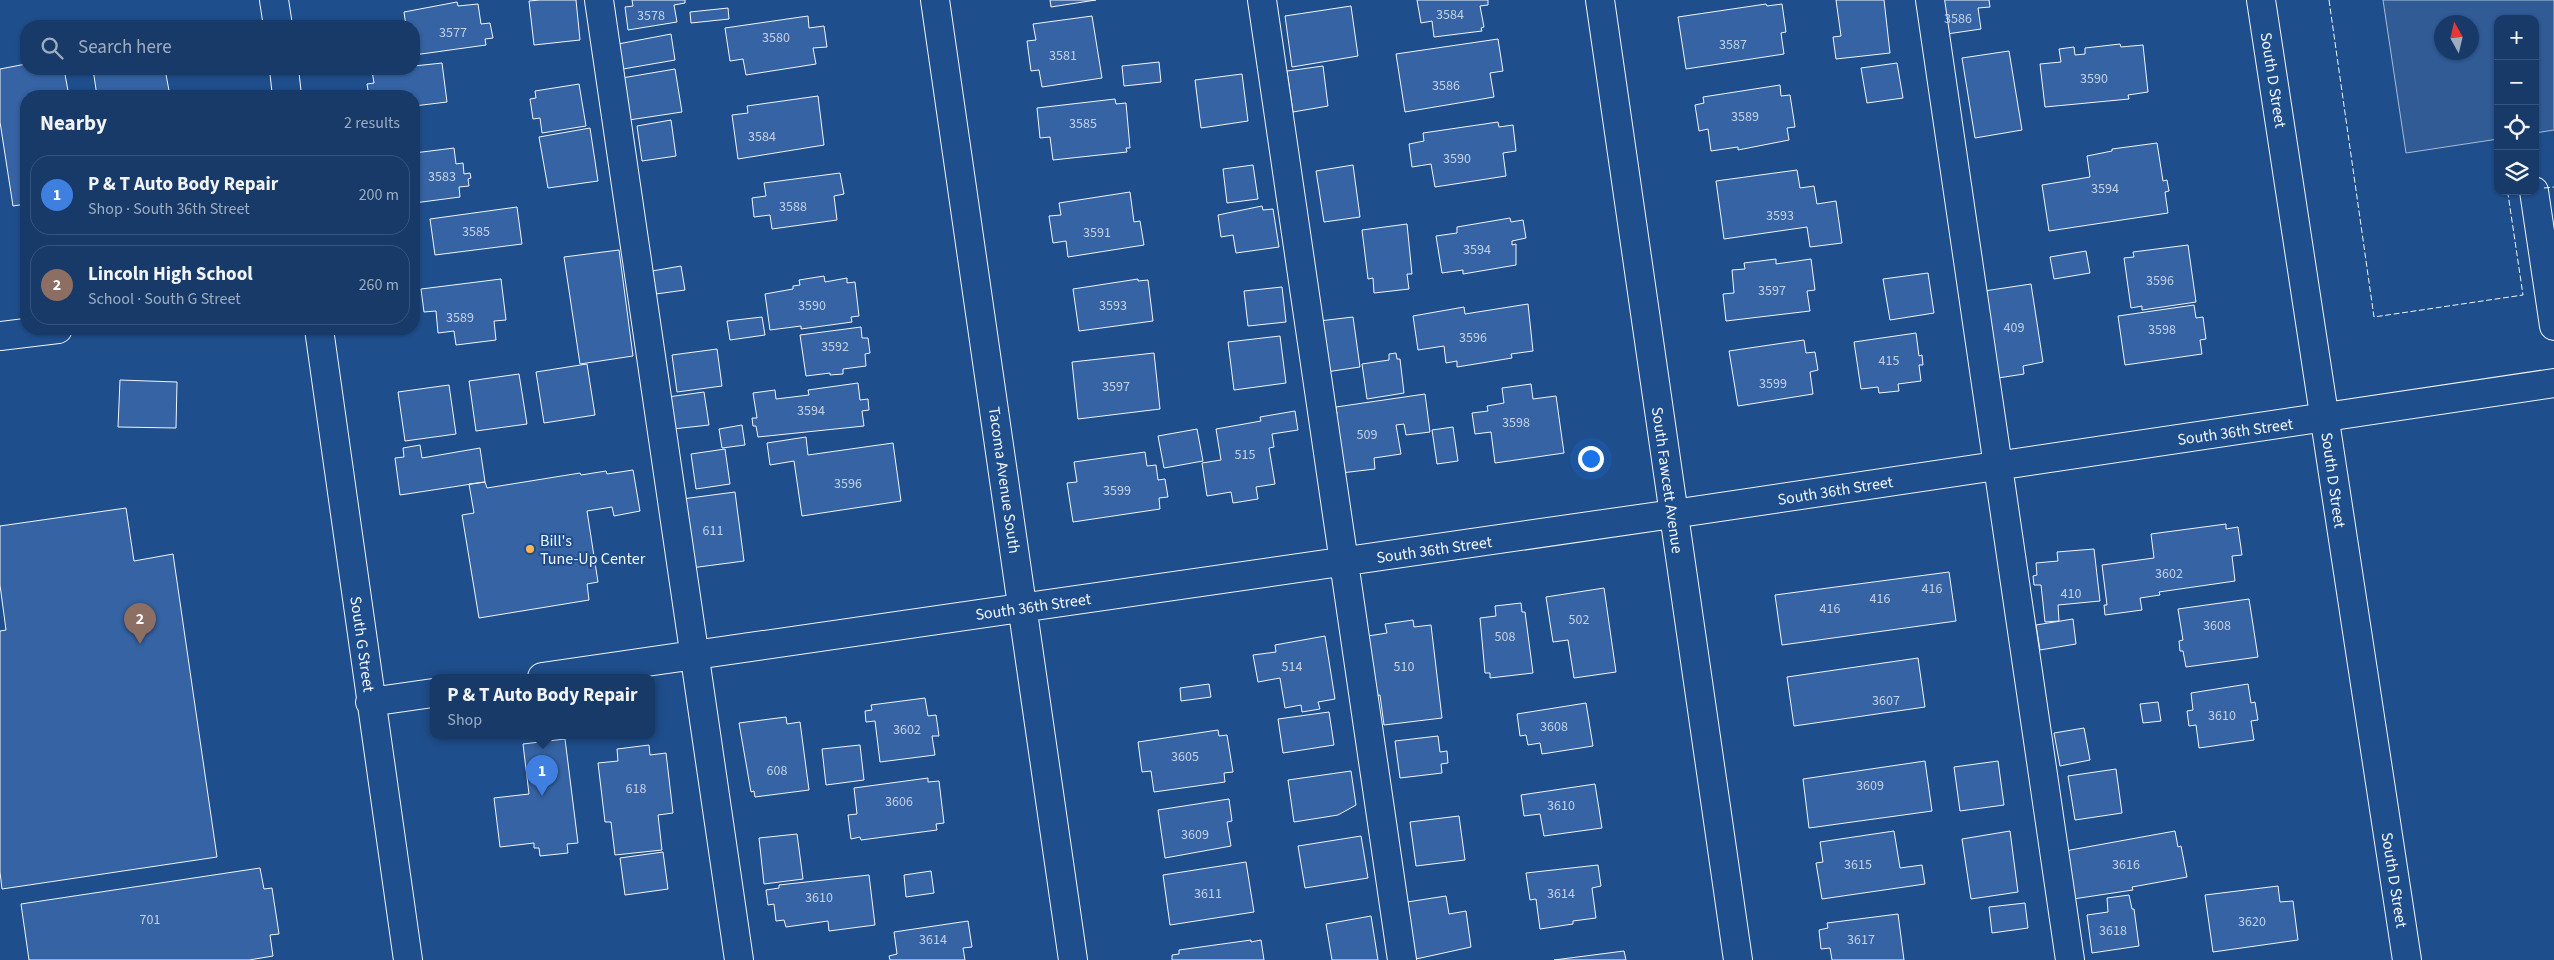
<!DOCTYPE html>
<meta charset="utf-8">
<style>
:root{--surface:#173a69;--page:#20416f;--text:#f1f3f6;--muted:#9eadc0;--line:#36547d;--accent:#ffb74d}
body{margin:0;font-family:"Source Sans 3",sans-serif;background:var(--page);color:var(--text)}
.controls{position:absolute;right:15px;top:15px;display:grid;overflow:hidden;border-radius:10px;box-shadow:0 1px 4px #0004}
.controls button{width:45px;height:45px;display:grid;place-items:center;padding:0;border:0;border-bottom:1px solid var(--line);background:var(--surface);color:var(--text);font:25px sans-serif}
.compass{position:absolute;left:2434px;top:15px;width:45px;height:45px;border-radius:50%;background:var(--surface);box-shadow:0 1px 4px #0004;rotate:352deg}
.you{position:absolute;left:1590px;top:458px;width:18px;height:18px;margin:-12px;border:4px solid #fff;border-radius:50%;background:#1a73e8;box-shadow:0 0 0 8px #1a73e833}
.badge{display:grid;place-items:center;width:32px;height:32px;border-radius:50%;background:var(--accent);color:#fff;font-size:16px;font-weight:700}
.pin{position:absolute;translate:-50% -41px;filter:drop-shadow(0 1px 2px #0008)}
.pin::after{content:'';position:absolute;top:26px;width:18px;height:15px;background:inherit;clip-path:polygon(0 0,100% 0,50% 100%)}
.popup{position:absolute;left:430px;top:674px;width:225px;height:65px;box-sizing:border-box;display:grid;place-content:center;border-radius:10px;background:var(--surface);filter:drop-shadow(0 1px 4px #0005);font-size:16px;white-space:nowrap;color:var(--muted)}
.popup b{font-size:19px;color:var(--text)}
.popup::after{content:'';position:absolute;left:50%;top:100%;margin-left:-10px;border:10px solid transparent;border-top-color:var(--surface)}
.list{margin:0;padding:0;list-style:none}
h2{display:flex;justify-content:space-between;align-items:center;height:65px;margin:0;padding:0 20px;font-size:21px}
h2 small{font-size:16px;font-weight:400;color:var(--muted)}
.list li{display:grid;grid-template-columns:32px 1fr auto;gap:15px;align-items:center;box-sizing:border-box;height:80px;margin:0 10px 10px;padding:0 10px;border:1px solid var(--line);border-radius:20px}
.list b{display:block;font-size:19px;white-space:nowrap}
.list p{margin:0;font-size:16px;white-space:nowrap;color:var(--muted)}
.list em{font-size:16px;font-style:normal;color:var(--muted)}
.icon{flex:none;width:28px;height:28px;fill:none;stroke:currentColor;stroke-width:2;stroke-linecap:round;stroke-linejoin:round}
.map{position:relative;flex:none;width:2554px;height:960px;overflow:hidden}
.search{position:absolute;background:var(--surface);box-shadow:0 1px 4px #0004;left:20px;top:20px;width:400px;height:55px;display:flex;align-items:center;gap:12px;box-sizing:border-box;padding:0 18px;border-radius:20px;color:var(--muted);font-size:19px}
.panel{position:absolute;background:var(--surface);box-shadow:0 1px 4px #0004;left:20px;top:90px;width:400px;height:245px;border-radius:20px}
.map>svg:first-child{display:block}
.built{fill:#305b95;stroke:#a8bbd7;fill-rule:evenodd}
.building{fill:#3563a3;stroke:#f2f6ff}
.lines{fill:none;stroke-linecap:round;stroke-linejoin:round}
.minor-casing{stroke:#f2f6ff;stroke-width:30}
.minor{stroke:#1f4e8c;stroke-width:28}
.fence{stroke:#f2f6ff;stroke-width:1;stroke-dasharray:6 2.5;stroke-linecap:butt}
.poi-dot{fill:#ffb74d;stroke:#1f4e8c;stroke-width:2}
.labels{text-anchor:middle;stroke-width:4;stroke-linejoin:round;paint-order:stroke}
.number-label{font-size:14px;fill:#c3d1e8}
.street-label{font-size:16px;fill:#f2f6ff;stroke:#1f4e8c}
.poi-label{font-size:16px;fill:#f2f6ff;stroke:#1f4e8c;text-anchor:start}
</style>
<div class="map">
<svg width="2554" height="960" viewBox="0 0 2554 960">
<rect width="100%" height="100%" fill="#1f4e8c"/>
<path class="built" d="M2383 0H2554V130L2535 133V19H2498V139L2406 153ZM2442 22H2472V52H2442Z"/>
<path class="building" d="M540 0H576L580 40 534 45 529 1Z
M632 0H685V3L674 5 677 22 628 30 625 7 633 6Z
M1050 0H1096L1051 7Z
M1417 0H1488V5L1480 6 1484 27 1481 28 1482 31 1434 37 1432 21 1421 23Z
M1836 0H1884L1890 53 1836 59 1833 37 1841 36Z
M1935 0H1989L1990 7 1978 8 1981 29 1940 35Z
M457 2 458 6 478 4 481 24 490 23 493 38 485 39 486 45 414 55V26H406L404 12Z
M1766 4 1767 6 1782 4 1786 32 1781 33 1784 54 1686 69 1678 17Z
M1351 6 1358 56 1292 67 1285 16Z
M728 8 729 19 691 23 690 12Z
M808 16 809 28 824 26 827 47 813 48 816 64 746 75 743 59 730 61 725 28Z
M1092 16 1102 78 1042 87 1039 70 1031 71 1027 41 1036 40 1033 24Z
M671 34 675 60 623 69 618 44Z
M1498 39 1503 71 1490 73 1494 97 1405 112 1396 54Z
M2120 44 2121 47 2143 45 2148 92 2128 95 2129 99 2045 107 2040 64 2061 62 2059 49 2074 47 2075 55 2085 54V48Z
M2009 51 2022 130 1975 138 1962 58Z
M1159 62 1161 82 1124 86 1122 66Z
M442 63 447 102 414 106V96H369L367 84 374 83 372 71 414 69V66Z
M1897 63 1903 98 1867 103 1861 68Z
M26 64V69H64L69 96H26V204L13 206 0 122V69Z
M1323 66 1328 106 1293 112 1287 71Z
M93 69H165L170 96H97Z
M675 69 682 112 629 120 622 78Z
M1242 74 1248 121 1201 128 1195 80Z
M579 84 586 126 542 133 540 118 533 119 530 99 536 98 535 91Z
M1780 85 1781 96 1790 95 1795 127 1787 128 1789 140 1738 150V147L1711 151 1708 129 1699 131 1695 105 1704 103 1703 97Z
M818 96 824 145 738 159 732 115 748 113 747 106Z
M1115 99 1116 104 1126 103 1130 148H1126L1127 152 1053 160 1050 137 1040 138 1037 108Z
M671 120 676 156 642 161 637 126Z
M1498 122 1499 127 1513 125 1516 151 1503 153 1506 176 1435 187 1431 164 1412 167 1409 144 1424 141 1423 133Z
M590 128 598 181 548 188 539 137Z
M2157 143 2163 181 2167 180 2169 191 2165 192 2168 213 2049 231 2042 185 2090 177 2087 156 2112 151V149Z
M454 148 456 164 463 163 464 174 470 173 471 178 468 179 469 186 459 187 460 197 414 203V153Z
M1253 165 1258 199 1227 203 1223 169Z
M1353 165 1360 217 1324 222 1316 171Z
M1797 170 1800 188 1814 186 1817 204 1836 201 1842 243 1810 247 1807 227 1724 239 1716 181Z
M840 173 844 194 834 196 837 220 772 229 770 215 754 217 752 198 766 196 764 183Z
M1130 192 1134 222 1140 221 1144 245 1068 257 1066 241 1053 243 1049 216 1061 215 1059 203Z
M1262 206 1263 210 1273 209 1279 247 1236 253 1233 235 1221 237 1218 215Z
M517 207 522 244 435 255 430 219Z
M1510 218 1511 222 1523 220 1526 238 1512 241V245L1516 244V265L1463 274V270L1442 273 1436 236 1457 233V227Z
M1407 224 1412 274H1407L1409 289 1374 293 1373 278 1368 279 1362 230Z
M2188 245 2196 302 2142 310V306L2131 308 2124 258 2134 257 2133 252Z
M619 250 633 356 580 364 564 257Z
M2086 251 2090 273 2054 279 2050 257Z
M1776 259V264L1811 259 1815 290 1807 291 1810 311 1726 321 1723 294 1734 293 1732 270 1745 269 1744 263Z
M681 266 685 290 656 294 652 271Z
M1928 273 1934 313 1890 320 1883 279Z
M824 276 825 282 847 278V283L855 282 859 316 851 317 852 322 801 329V326L770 330 765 294 793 289V286L800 285 799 280Z
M501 279 506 320 494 321 496 340 456 345 454 331 438 333 436 311 424 312 421 289Z
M1138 279V281L1148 280 1153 321 1079 331 1073 289Z
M2031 284 2043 362 2023 366 2024 374 1998 378 1984 291Z
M1282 287 1286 322 1248 326 1244 291Z
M1528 304 1533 351 1511 354 1512 358 1457 367V361L1446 363 1444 346 1418 350 1413 316 1464 307 1465 314Z
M2194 305 2196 318 2203 317 2206 339 2200 340 2202 354 2125 365 2118 316Z
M762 317 765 335 730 340 727 321Z
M1353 317 1360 367 1326 372 1319 321Z
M861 327 862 338H868L870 353 865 354 866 366 843 369V374L830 375V373L806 376 800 335Z
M1916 333 1919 356 1922 355 1923 365H1919L1921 381 1898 384 1899 391 1879 393 1878 387 1861 389 1854 342Z
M1280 336 1286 383 1234 390 1228 342Z
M1804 340 1806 353 1815 352 1818 370 1810 372 1813 394 1738 406 1729 351Z
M717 349 722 386 677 392 672 355Z
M1154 353 1160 409 1078 419 1072 362Z
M1396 353 1397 359H1400L1404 393 1367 399 1362 364 1389 360V354Z
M587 364 595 415 544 423 536 372Z
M519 374 527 424 476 431 469 381Z
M120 380 177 382 176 428 118 427Z
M858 383 860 400 868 399 869 410 862 411 864 426 758 437 756 426H753L752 418H757L753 393 775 390 776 399 809 395 808 390Z
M1531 384 1533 399 1556 396 1564 453 1495 463 1491 432 1475 434 1472 413 1488 411 1487 406 1504 403 1502 388Z
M449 385 456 434 405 441 398 392Z
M704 392 709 425 673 429 668 397Z
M1425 394 1430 432 1406 435 1404 424 1396 425 1401 454 1374 458 1375 469 1341 473 1333 414H1337L1336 407Z
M1295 411 1298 430 1272 434 1274 447 1269 448 1275 484 1256 487 1258 499 1233 503 1231 492 1207 496 1202 463 1221 460 1216 429 1261 421 1260 417Z
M742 425 745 445 722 448 719 429Z
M1453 427 1458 461 1437 464 1432 430Z
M1197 429 1203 461 1164 468 1158 436Z
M806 437 808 455 893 443 901 501 802 516 794 461 770 465 767 443Z
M420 445 422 458 480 448 485 482 400 495 395 458 404 457 403 448Z
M725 449 730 484 696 489 691 454Z
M1145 452 1147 466 1156 465 1158 480 1165 479 1168 497 1159 498 1160 509 1073 522 1067 483 1077 482 1074 462Z
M633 470 640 511 614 516 612 507 587 511 598 582 587 584 589 600 479 618 462 515 474 513 469 484 485 482 487 488 580 473 581 475 606 471 607 474Z
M735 492 744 561 691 568 682 499Z
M126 508 134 561 173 554 217 857 2 889 0 872V631L6 630 0 585V526Z
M2226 524V529L2238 527 2242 555 2232 556 2235 581 2159 592 2160 595 2140 598 2142 610 2105 615 2104 605H2107L2102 565 2154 558 2151 534Z
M2094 549 2100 601 2058 605 2059 621 2045 622 2041 585H2034L2033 576 2037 575 2036 563 2058 561 2057 552Z
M1949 572 1956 621 1782 645 1775 595Z
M1604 588 1616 672 1574 678 1568 640 1553 642 1546 597Z
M2249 599 2258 657 2186 667 2183 651H2180L2179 641 2183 640 2178 609Z
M1521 603 1522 612H1525L1533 673 1490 678V673H1485L1480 618 1496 616 1495 606Z
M2073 619 2076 644 2040 650 2036 625Z
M1413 620 1414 627 1431 625 1442 718 1384 725 1380 695 1375 696 1368 636 1387 633 1385 624Z
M1325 636 1335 699 1318 702 1320 709 1302 712 1301 705 1285 708 1280 678 1258 682 1253 655 1276 652 1275 645Z
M1918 658 1925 707 1794 726 1787 677Z
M1209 684 1211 697 1181 701 1180 688Z
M2248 684 2251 703 2255 702 2258 720 2251 721 2254 740 2199 748 2196 725 2189 726 2187 711 2193 710 2191 693Z
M925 698 928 716 936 715 939 736H932L935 755 880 762 875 721 866 722 865 711 872 710 871 705Z
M2158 702 2161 721 2143 723 2140 704Z
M1586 703 1593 746 1542 754 1540 743 1528 745 1526 735 1520 736 1517 714Z
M1329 712 1334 745 1283 753 1278 719Z
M786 717 787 724 800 722 809 790 755 797 754 791 751 792 739 723Z
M2084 728 2090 760 2060 766 2054 733Z
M1218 730 1219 736 1227 735 1233 772 1224 773 1225 782 1154 792 1151 771 1142 772 1138 742Z
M1438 736 1440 752 1447 751 1448 763 1441 764 1442 773 1400 778 1395 741Z
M565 739 578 843 567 844 568 853 540 856 539 848H534V843L500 847 494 798 529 794 523 744Z
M649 745 650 755 666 753 673 813 658 815 662 850 615 855 611 822H605L598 763 618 761 617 749Z
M860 745 864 780 826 785 822 749Z
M1925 761 1932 811 1809 828 1803 779Z
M1998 761 2004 805 1960 811 1954 767Z
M2116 769 2122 813 2075 820 2068 776Z
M1351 771 1356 805 1338 815 1294 822 1288 780Z
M928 778V782L939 781 944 823 936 824 937 830 861 840 860 837 851 839 848 815 857 814 854 788Z
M1595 784 1602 828 1544 836 1540 814 1524 816 1521 795Z
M1229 799 1232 821 1227 822 1231 846 1165 858 1158 810Z
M1459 816 1465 860 1416 866 1410 822Z
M1894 831 1900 868 1922 865 1925 884 1822 899 1816 863 1823 862 1820 842Z
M2010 831 2018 892 1971 899 1962 839Z
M2175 831 2178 847 2181 846 2187 877 2132 887 2133 890 2073 899 2065 851Z
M797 834 803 879 764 884 759 838Z
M1361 836 1368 878 1305 888 1298 846Z
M663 852 668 889 625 895 620 858Z
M1246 862 1254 912 1170 925 1163 875Z
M1598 865 1601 886 1592 888 1596 918 1573 921V924L1540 929 1536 899 1530 900 1526 873Z
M260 868 264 889 272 888 279 934 270 935 273 956 249 960H29L21 904Z
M931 871 934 893 906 897 904 875Z
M869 875 875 925 829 931 828 921 786 927 784 920 776 921 774 904 768 905 766 890 779 888V885Z
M2278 886 2280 902 2293 901 2298 940 2213 952 2205 895Z
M2129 895 2132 909H2134L2139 946 2092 953 2087 915 2108 912 2107 898Z
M1446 896 1449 914 1466 911 1471 947 1416 959 1407 902Z
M2025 903 2028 928 1992 933 1989 907Z
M1898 914 1904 960H1832L1830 948 1821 949 1819 930 1828 928 1827 923Z
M1371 916 1378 960H1332L1326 924Z
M968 921 972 947 963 948 965 960H890L889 956 897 954 894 932Z
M1251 940V942L1261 940 1264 960H1172V955L1179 954V950Z
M1624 951 1626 960H1554Z"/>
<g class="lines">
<defs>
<path id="minor" d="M274 0 278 26
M599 0 739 960
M935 0 1073 960
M1262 0 1402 960
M1600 0 1738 960
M1930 0 2070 960
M2261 0 2407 960
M284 69 287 96
M2534 191 2554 326
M319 329 408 960
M0 336 58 329
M542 677 1673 514 2554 383
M370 702 433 693"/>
</defs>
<use href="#minor" class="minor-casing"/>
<use href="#minor" class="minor"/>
<path class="fence" d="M2329 0 2374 317 2523 295 2508 194 2524 191
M2544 188 2554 187"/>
</g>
<circle class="poi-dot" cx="530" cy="549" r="5"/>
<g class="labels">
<g class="number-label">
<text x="1450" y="19">3584</text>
<text x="651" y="20">3578</text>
<text x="1958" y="23">3586</text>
<text x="453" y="37">3577</text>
<text x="776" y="42">3580</text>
<text x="1733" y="49">3587</text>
<text x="1063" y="60">3581</text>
<text x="2094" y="83">3590</text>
<text x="1446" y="90">3586</text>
<text x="1745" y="121">3589</text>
<text x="1083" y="128">3585</text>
<text x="762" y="141">3584</text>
<text x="1457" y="163">3590</text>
<text x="442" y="181">3583</text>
<text x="2105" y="193">3594</text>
<text x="793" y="211">3588</text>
<text x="1780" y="220">3593</text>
<text x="476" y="236">3585</text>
<text x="1097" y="237">3591</text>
<text x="1477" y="254">3594</text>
<text x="2160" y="285">3596</text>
<text x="1772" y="295">3597</text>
<text x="812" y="310">3590</text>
<text x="1113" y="310">3593</text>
<text x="460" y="322">3589</text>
<text x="2014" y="332">409</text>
<text x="2162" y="334">3598</text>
<text x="1473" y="342">3596</text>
<text x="835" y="351">3592</text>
<text x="1889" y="365">415</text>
<text x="1773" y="388">3599</text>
<text x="1116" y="391">3597</text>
<text x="811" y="415">3594</text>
<text x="1516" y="427">3598</text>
<text x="1367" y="439">509</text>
<text x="1245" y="459">515</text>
<text x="848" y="488">3596</text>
<text x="1117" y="495">3599</text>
<text x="713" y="535">611</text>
<text x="2169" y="578">3602</text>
<text x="1932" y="593">416</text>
<text x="2071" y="598">410</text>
<text x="1880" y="603">416</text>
<text x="1830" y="613">416</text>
<text x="1579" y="624">502</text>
<text x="2217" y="630">3608</text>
<text x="1505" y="641">508</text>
<text x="1292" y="671">514</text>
<text x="1404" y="671">510</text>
<text x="1886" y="705">3607</text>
<text x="2222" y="720">3610</text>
<text x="1554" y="731">3608</text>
<text x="907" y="734">3602</text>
<text x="1185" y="761">3605</text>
<text x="777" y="775">608</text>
<text x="1870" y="790">3609</text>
<text x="636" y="793">618</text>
<text x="899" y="806">3606</text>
<text x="1561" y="810">3610</text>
<text x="1195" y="839">3609</text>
<text x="1858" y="869">3615</text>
<text x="2126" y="869">3616</text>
<text x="1208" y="898">3611</text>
<text x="1561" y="898">3614</text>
<text x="819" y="902">3610</text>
<text x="150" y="924">701</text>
<text x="2252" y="926">3620</text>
<text x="2113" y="935">3618</text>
<text x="933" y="944">3614</text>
<text x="1861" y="944">3617</text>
</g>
<g class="street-label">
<text transform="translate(2274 80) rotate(81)" y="6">South D Street</text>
<text transform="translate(2235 431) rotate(-8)" y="6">South 36th Street</text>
<text transform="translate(1005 480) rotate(82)" y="6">Tacoma Avenue South</text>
<text transform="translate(1668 480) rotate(82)" y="6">South Fawcett Avenue</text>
<text transform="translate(2334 480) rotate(82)" y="6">South D Street</text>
<text transform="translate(1835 490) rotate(-9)" y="6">South 36th Street</text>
<text transform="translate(1434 549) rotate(-8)" y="6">South 36th Street</text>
<text transform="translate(1033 606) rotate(-8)" y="6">South 36th Street</text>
<text transform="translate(363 644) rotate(82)" y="6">South G Street</text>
<text transform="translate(2395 880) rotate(81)" y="6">South D Street</text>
</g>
<g class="poi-label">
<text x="540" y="546">Bill's<tspan x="540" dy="18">Tune-Up Center</tspan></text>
</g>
</g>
</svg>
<div class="controls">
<button>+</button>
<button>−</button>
<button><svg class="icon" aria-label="locate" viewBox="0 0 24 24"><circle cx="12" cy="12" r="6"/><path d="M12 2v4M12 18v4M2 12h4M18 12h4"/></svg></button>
<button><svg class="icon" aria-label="layers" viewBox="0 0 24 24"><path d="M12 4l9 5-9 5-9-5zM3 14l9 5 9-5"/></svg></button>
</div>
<svg class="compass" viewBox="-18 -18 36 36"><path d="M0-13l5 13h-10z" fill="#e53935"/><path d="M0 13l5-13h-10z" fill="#9eadc0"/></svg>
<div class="you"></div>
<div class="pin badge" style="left:542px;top:796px;background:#3f7fe0">1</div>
<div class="popup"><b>P &amp; T Auto Body Repair</b>Shop</div>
<div class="pin badge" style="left:140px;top:644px;background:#8d6e63">2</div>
<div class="search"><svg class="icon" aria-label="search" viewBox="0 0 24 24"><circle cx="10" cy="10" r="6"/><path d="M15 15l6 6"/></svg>Search here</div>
<section class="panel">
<h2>Nearby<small>2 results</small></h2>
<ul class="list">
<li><span class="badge" style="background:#3f7fe0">1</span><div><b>P &amp; T Auto Body Repair</b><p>Shop · South 36th Street</p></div><em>200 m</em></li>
<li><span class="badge" style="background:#8d6e63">2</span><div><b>Lincoln High School</b><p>School · South G Street</p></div><em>260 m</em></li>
</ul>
</section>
</div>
